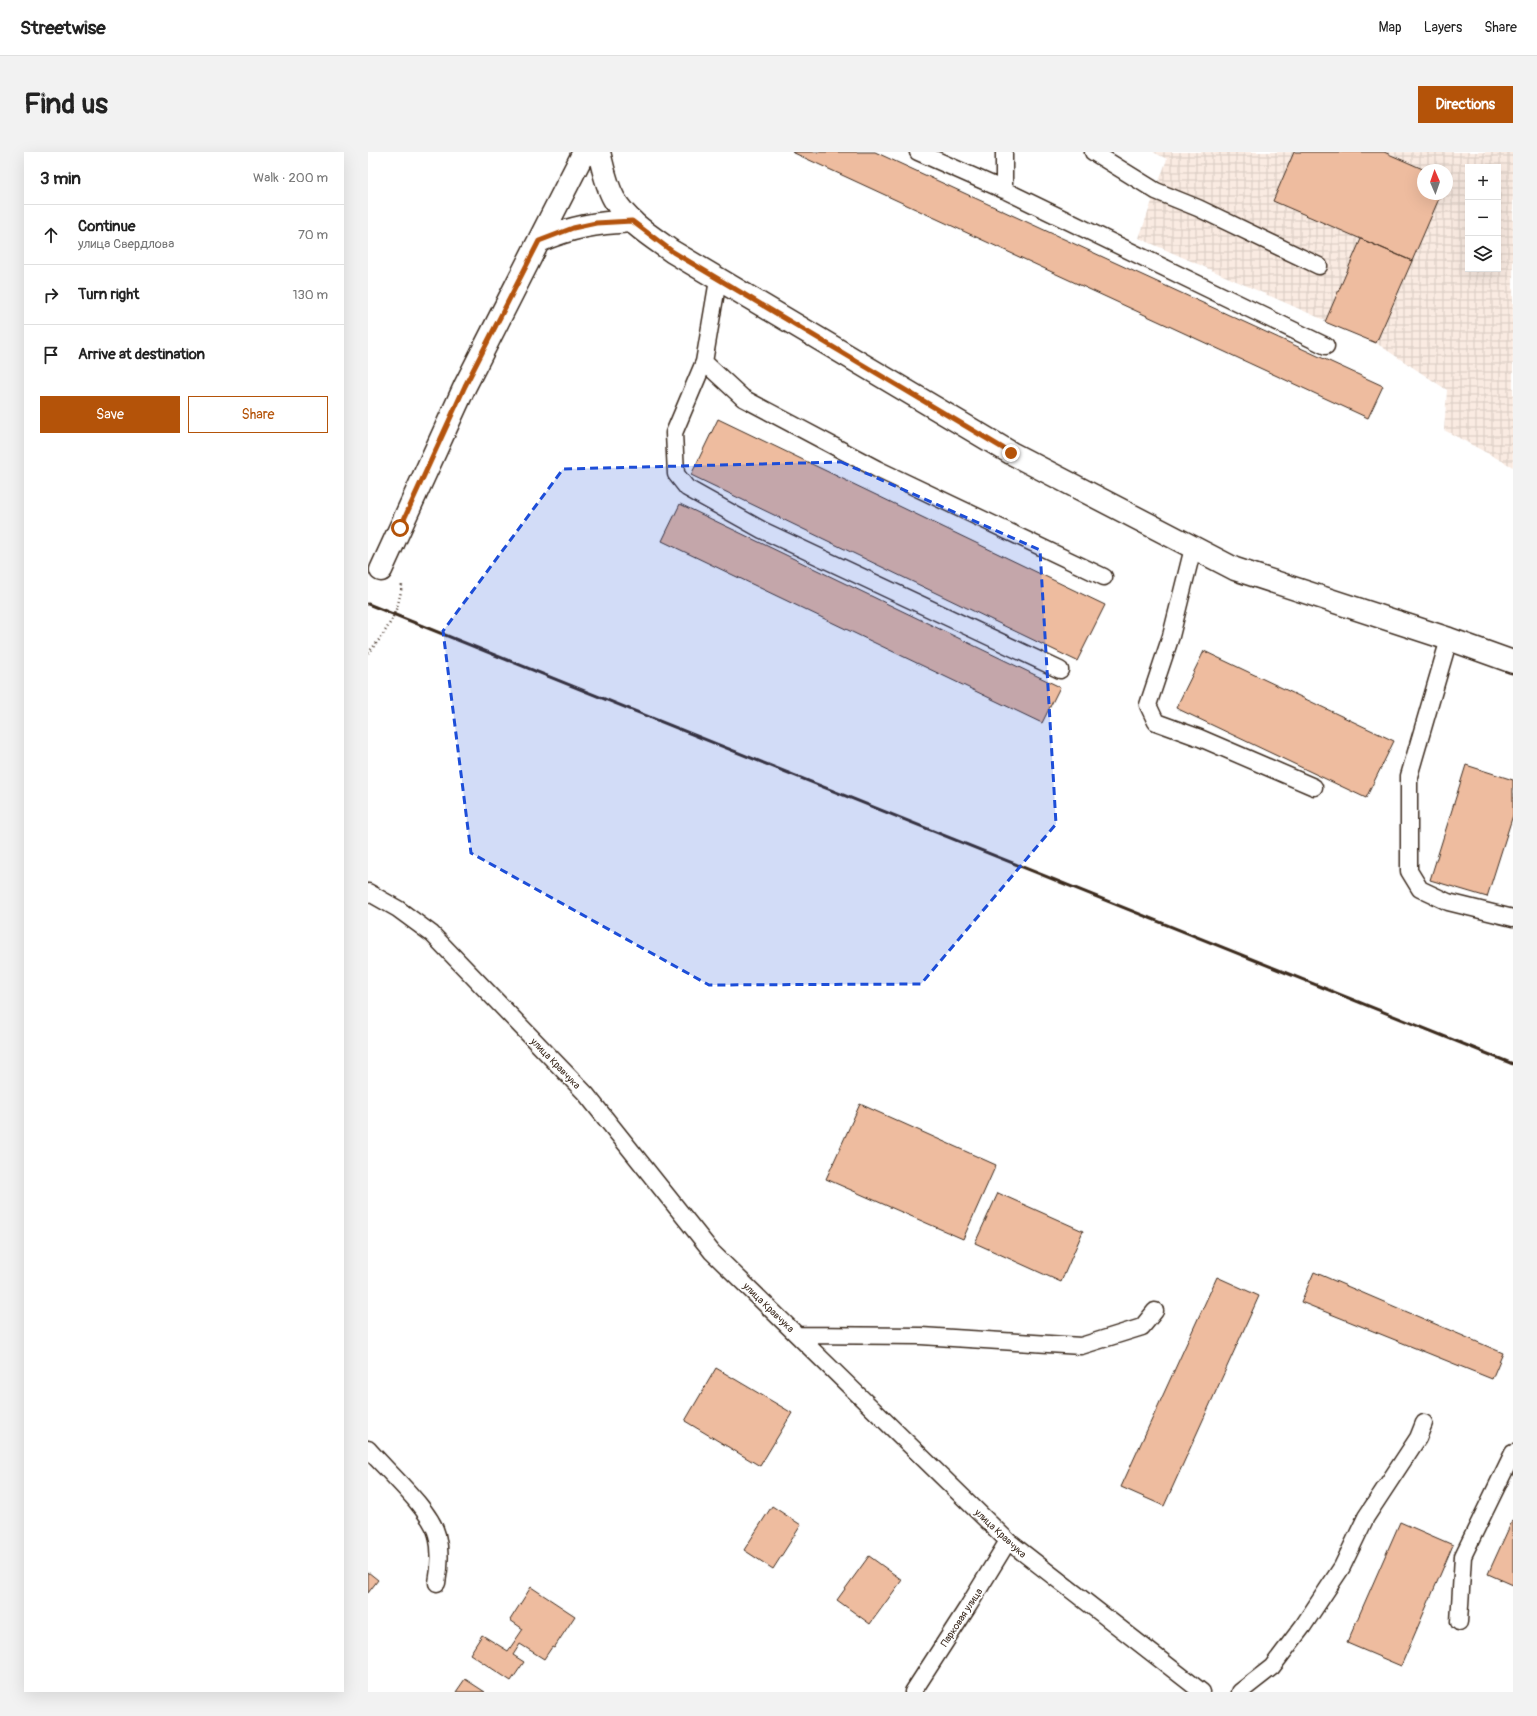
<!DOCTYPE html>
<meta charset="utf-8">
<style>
:root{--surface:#fff;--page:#f2f2f2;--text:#222;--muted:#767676;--line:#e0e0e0;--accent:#b45309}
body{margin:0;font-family:Pangolin,sans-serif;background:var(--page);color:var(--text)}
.controls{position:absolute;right:12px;top:12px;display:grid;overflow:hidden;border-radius:0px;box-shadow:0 4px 16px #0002}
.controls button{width:36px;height:36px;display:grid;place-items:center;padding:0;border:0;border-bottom:1px solid var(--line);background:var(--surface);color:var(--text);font:20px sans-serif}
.compass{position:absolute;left:1049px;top:12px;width:36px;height:36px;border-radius:50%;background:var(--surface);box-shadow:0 4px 16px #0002;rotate:358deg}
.stop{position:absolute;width:12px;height:12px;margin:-9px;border:3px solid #b45309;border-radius:50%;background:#fff}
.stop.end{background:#b45309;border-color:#fff;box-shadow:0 1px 4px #0008}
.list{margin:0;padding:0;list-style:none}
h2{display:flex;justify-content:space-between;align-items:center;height:52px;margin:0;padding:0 16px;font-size:17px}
h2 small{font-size:13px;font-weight:400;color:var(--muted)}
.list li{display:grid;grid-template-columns:26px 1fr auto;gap:12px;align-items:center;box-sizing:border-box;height:60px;padding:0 16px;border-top:1px solid var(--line)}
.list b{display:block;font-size:15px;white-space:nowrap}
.list p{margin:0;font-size:13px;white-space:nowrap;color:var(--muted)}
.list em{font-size:13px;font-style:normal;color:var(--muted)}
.actions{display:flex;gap:8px;padding:12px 16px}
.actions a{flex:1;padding:9px 0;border:1px solid var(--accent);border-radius:0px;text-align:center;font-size:14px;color:var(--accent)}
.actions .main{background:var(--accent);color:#fff}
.icon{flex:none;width:22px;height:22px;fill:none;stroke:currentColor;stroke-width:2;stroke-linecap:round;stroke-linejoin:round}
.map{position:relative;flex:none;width:1145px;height:1540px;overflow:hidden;border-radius:0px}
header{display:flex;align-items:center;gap:24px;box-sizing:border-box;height:56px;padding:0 20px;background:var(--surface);border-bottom:1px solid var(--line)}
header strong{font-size:19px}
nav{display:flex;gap:22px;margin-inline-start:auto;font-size:14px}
.intro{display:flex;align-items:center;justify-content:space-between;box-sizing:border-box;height:96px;padding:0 24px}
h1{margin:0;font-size:28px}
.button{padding:10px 18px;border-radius:0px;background:var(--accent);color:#fff;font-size:14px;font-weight:700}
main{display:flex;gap:24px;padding:0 24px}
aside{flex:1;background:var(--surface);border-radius:0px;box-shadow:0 4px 16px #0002}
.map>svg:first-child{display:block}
.industrial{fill:url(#industrial-grid);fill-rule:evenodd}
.building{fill:#eebc9f;stroke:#3b2a1e}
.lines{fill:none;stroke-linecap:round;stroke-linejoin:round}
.lane-casing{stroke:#3b2a1e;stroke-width:19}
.street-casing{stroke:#3b2a1e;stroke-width:25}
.secondary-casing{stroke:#3b2a1e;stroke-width:25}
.path{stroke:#3b2a1e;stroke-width:2.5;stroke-dasharray:1 3;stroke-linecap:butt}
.lane{stroke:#fff;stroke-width:16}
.street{stroke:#fff;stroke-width:22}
.secondary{stroke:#fff;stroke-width:22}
.rail{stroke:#3b2a1e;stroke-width:3}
.route{stroke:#b45309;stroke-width:5}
.marked{fill:#1d4ed8;fill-opacity:0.2;stroke:#1d4ed8;stroke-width:3;stroke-dasharray:8 5;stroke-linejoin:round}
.labels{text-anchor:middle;stroke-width:3.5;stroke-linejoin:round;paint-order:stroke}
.street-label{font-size:10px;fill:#3b2a1e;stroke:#fff}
</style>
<header>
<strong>Streetwise</strong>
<nav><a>Map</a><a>Layers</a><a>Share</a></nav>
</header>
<div class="intro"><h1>Find us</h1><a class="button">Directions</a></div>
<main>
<aside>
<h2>3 min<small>Walk · 200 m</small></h2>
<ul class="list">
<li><svg class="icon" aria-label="ahead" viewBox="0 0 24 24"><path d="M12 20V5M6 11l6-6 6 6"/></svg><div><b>Continue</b><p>улица Свердлова</p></div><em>70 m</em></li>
<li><svg class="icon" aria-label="right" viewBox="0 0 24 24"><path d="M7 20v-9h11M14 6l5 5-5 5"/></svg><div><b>Turn right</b></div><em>130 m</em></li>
<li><svg class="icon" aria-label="arrive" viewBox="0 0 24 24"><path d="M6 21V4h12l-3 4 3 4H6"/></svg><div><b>Arrive at destination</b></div></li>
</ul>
<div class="actions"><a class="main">Save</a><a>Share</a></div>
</aside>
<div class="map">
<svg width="1145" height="1540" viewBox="0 0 1145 1540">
<defs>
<pattern id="industrial-grid" width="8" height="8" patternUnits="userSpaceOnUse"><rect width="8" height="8" fill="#faebe2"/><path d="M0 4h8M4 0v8" fill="none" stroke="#d7cac1"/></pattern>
</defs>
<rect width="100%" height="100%" fill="#fff"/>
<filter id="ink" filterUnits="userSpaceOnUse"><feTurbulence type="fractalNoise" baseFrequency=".025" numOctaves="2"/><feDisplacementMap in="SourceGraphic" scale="8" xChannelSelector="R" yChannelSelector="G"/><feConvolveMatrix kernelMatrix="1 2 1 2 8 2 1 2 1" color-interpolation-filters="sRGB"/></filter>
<g filter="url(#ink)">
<path class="industrial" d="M785 0H1145V315L1076 278 1079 238 1008 191 771 86 799 7ZM1100 15H1130V117H1100ZM1055 18H1079V42H1055Z"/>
<path class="building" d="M424 0H507L1015 234 1000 266Z
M926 0H1016L1057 18H1055V42H1073L1044 109 905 49Z
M993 87 1044 109 1008 191 957 170Z
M350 267 737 453 709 509 323 323Z
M312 352 692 535 674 571 294 389Z
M836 499 1026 589 998 646 808 556Z
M1098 613 1145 628V663L1119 745 1062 728Z
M492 952 628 1013 595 1087 458 1027Z
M630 1041 715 1079 693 1130 607 1091Z
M946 1120 1135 1201 1124 1227 933 1150Z
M849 1125 891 1144 796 1354 753 1335Z
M348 1216 424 1261 392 1314 317 1269Z
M404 1354 433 1373 405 1417 376 1398Z
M1145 1367V1433L1120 1422Z
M1032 1370 1085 1393 1033 1514 979 1491Z
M501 1404 534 1428 502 1472 469 1448Z
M0 1420 10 1428 0 1441Z
M163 1435 207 1464 186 1496 184 1495 176 1507 152 1492 145 1503 156 1510 143 1529 102 1502 114 1483 140 1499 155 1477 142 1468Z
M97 1527 117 1540H88Z"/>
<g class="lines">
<defs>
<path id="lane" d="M550 0 636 38 958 194
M725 0 788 39 830 56 951 114
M636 38V0
M350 128 336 210 306 281 308 322 319 336 394 378 692 518
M336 210 375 246 509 317 736 425
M825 396 803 484 780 553 788 570 832 586 946 635
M1081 487 1041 624V719L1052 737 1080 750 1145 766
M0 740 30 757 64 782 218 942 344 1100 640 1389 834 1540
M430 1183 553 1184 713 1194 774 1175 787 1159
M0 1297C18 1318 63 1358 69 1383 73 1399 72 1415 69 1431
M1091 1470 1095 1404 1145 1301
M545 1540 601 1453 640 1389
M872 1540 904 1515 935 1474 974 1415 998 1365 1050 1286 1056 1271"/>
<path id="street" d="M171 89C204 75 227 71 264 69
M13 418 97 234 216 0"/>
<path id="secondary" d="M231 0C235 16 238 33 246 47 259 70 284 85 305 100L643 301 867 417 1081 487 1145 510"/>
</defs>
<use href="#lane" class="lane-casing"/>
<use href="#street" class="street-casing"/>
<use href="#secondary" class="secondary-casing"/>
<path class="path" d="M0 501C19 480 30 461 34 433"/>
<use href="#lane" class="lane"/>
<use href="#street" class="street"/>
<use href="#secondary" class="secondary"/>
<path class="rail" d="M0 452 1145 912"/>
</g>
</g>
<g class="lines" filter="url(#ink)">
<path class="route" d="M32 376 97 234 171 89 205 76 228 71 264 69 305 100 643 301"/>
</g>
<path class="marked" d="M473 310 672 398 688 672 553 832 341 833 103 701 75 479 195 317Z"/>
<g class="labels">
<g class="street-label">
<text transform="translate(188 911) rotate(46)" y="4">улица Кравчука</text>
<text transform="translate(401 1155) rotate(44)" y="4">улица Кравчука</text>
<text transform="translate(633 1381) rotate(43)" y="4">улица Кравчука</text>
<text transform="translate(593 1465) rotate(-57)" y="4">Парковая улица</text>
</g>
</g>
</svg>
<div class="controls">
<button>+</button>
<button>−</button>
<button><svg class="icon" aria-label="layers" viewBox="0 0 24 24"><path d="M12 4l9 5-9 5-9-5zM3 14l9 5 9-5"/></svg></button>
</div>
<svg class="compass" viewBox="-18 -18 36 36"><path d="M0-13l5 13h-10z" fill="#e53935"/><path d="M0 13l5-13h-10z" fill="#767676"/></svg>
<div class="stop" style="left:32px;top:376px"></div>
<div class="stop end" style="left:643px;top:301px"></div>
</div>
</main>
